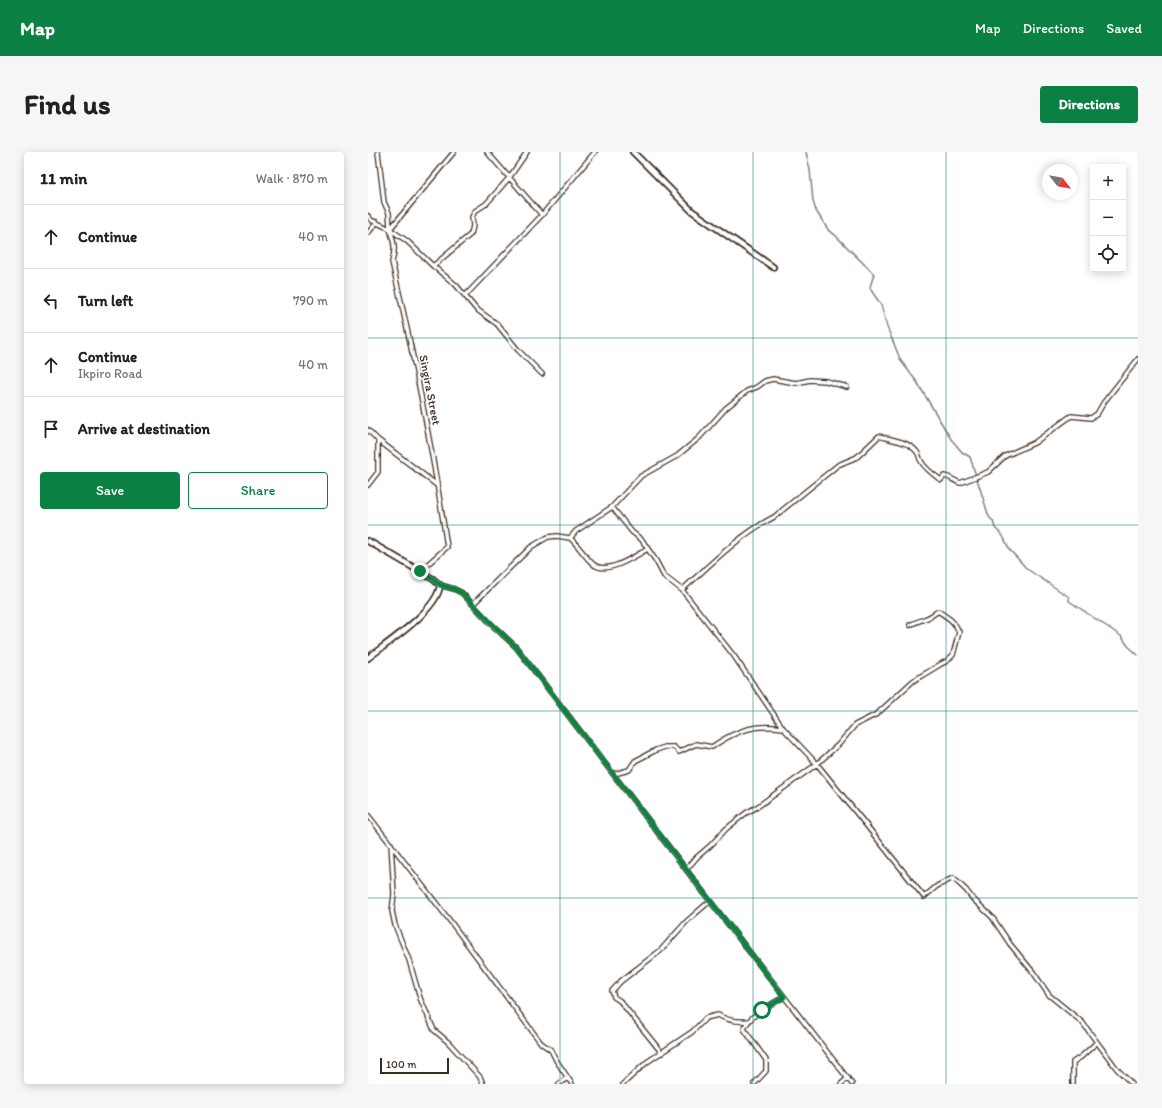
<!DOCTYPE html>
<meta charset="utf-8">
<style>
:root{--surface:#fff;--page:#f6f6f6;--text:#202124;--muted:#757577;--line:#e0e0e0;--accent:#0b8043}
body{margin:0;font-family:Itim,sans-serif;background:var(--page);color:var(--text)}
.controls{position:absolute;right:12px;top:12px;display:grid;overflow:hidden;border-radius:4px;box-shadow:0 2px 10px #0003}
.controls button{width:36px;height:36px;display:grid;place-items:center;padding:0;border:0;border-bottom:1px solid var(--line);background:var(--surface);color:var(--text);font:20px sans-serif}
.compass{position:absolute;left:674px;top:12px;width:36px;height:36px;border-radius:50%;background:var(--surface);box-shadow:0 2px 10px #0003;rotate:121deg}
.scale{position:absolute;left:12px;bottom:10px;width:69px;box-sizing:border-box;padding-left:4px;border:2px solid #3b2a1e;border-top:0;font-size:11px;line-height:14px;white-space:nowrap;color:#3b2a1e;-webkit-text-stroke:3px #fff;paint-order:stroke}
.stop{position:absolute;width:12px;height:12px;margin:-9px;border:3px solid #0b8043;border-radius:50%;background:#fff}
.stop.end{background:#0b8043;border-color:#fff;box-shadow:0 1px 4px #0008}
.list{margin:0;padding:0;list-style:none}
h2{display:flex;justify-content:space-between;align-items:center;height:52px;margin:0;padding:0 16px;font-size:17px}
h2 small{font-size:13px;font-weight:400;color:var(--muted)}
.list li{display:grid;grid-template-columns:26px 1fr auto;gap:12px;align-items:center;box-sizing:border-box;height:64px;padding:0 16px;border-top:1px solid var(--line)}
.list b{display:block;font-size:15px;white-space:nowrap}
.list p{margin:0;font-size:13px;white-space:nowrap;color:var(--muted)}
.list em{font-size:13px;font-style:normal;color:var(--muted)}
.actions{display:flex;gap:8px;padding:12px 16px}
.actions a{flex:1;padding:9px 0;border:1px solid var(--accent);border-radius:4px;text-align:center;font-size:14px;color:var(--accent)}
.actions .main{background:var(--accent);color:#fff}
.icon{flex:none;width:22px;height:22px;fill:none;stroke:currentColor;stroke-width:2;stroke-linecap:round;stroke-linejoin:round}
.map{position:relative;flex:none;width:770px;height:932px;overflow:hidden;border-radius:4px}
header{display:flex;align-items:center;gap:24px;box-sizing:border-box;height:56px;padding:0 20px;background:var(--accent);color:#fff}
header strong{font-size:19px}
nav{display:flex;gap:22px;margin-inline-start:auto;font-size:14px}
.intro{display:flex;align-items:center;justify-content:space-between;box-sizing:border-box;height:96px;padding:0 24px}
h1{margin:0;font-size:28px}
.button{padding:10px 18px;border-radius:4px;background:var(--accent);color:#fff;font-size:14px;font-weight:700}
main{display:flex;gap:24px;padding:0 24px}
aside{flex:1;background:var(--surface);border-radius:4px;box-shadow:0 2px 10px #0003}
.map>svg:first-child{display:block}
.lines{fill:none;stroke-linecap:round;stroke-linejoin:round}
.stream{stroke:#887e77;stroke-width:1.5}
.minor-casing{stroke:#3b2a1e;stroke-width:6}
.tertiary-casing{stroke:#3b2a1e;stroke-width:8}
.minor{stroke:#fff;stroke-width:3.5}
.tertiary{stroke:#fff;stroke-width:4.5}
.route{stroke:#0b8043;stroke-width:5}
.grid{fill:none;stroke:#0f766e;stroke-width:1;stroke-opacity:0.55}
.labels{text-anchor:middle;stroke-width:3;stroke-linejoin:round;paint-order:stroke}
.street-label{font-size:12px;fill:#3b2a1e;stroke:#fff}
</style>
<header>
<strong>Map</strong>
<nav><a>Map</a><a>Directions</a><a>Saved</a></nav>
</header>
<div class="intro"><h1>Find us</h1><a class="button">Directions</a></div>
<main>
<aside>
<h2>11 min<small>Walk · 870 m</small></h2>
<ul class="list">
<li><svg class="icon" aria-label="ahead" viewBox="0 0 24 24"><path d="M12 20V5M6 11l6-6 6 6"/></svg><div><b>Continue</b></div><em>40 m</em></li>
<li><svg class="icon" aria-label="left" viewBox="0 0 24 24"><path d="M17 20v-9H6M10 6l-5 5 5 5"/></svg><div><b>Turn left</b></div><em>790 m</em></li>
<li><svg class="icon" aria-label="ahead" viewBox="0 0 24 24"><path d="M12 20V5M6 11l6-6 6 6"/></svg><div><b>Continue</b><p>Ikpiro Road</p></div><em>40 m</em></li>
<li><svg class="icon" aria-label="arrive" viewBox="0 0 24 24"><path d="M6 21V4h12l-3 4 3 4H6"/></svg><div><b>Arrive at destination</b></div></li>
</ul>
<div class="actions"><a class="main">Save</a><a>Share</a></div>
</aside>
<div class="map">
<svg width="770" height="932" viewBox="0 0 770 932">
<rect width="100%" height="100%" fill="#fff"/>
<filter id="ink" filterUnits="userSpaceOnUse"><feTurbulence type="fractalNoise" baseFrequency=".025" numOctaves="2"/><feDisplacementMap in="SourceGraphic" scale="8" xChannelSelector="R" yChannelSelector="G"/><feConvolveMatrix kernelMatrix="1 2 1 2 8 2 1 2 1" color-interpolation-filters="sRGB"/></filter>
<g filter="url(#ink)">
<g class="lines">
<path class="stream" d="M438 0 442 18 445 49 448 59 461 79 466 82 506 122 502 135 503 138 513 153 519 175 533 209 549 230 583 287 594 300 602 305 621 365 625 369 627 376 635 384 641 397 659 417 701 445V449L750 482 754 485 760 494 770 503"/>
<defs>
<path id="minor" d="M10 0 16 50 21 61 22 77
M119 0 174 63 227 0
M0 64 3 68 22 77C26 91 28 96 24 110 46 204 65 299 79 395L52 419
M22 77 86 0
M23 78 39 89 65 114 88 133 108 157 129 172 150 198 174 222
M0 81 9 70
M65 114 103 82 105 74 104 65 107 59 118 52 141 26 159 0
M97 144 174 63
M0 278 10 288 70 334
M0 333 10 320V288
M244 355 264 380 274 388 288 409 296 424 314 438 366 504 415 576 449 612 556 745 569 734 585 726 598 738 604 746 624 765 642 792 665 820 681 843 714 870 749 917 764 932
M202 386C211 394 217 405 225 412 239 424 266 404 280 397
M72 433 86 437 94 441 123 472 148 495 342 749 484 932
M314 438C343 412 371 383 406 365L470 313 489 305 511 284C523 288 541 289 549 300 551 302 551 306 553 309 557 317 566 323 573 328L576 324C583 325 586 329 592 331L620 320 637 304 666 291 703 264 723 266 729 262 736 250 770 207
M105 452 163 395 180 385 189 384 202 386 208 379 244 355 273 324 309 304 331 286 358 256 379 239 389 235 397 229 405 227 428 231 442 228 458 229 479 235
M246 622 261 618 267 609 288 598 297 595H306L311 600 328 592 344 595C358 585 375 576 393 575 400 574 408 575 415 576
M0 663 82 769 173 891 183 898 188 908 204 932
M23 692 26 742 24 759 27 773 41 808 52 846 66 878 80 890 112 925 115 932
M318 718 329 705 343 693 358 677 378 661 389 655 449 612 471 592 487 573 509 562 545 529 573 512 579 509 585 503 591 480C587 469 579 465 570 459 560 468 553 467 542 473
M294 901 252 849 246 845 244 839 253 829 292 799 319 769 342 749
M191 932 199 926
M255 932 279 910 324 880 338 866 350 863C360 869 370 870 381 869
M386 932 398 919V908L376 877C380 864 404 852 416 845
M473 932 480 926
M705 932V910L713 905 728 891"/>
<path id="tertiary" d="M265 0 324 59 405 115
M0 389 65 427 72 433C70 458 19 491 0 506"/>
</defs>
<use href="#minor" class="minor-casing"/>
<use href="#tertiary" class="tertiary-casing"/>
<use href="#minor" class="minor"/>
<use href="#tertiary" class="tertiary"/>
</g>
</g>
<g class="lines" filter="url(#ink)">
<path class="route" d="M52 419 65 427 72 433 86 437 94 441 124 472 148 495 416 845 394 858"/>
</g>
<path class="grid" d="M192 0V932M385 0V932M578 0V932M0 186H770M0 373H770M0 559H770M0 746H770"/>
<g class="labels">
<g class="street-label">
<text transform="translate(62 238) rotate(79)" y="4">Singira Street</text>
</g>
</g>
</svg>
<div class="controls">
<button>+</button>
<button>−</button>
<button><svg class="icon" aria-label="locate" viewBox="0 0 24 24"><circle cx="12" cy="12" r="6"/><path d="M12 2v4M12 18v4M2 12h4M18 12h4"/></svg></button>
</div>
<svg class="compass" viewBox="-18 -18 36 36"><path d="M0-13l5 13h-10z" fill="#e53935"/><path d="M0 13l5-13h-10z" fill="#757577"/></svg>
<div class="scale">100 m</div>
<div class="stop" style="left:394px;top:858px"></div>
<div class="stop end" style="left:52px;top:419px"></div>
</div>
</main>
